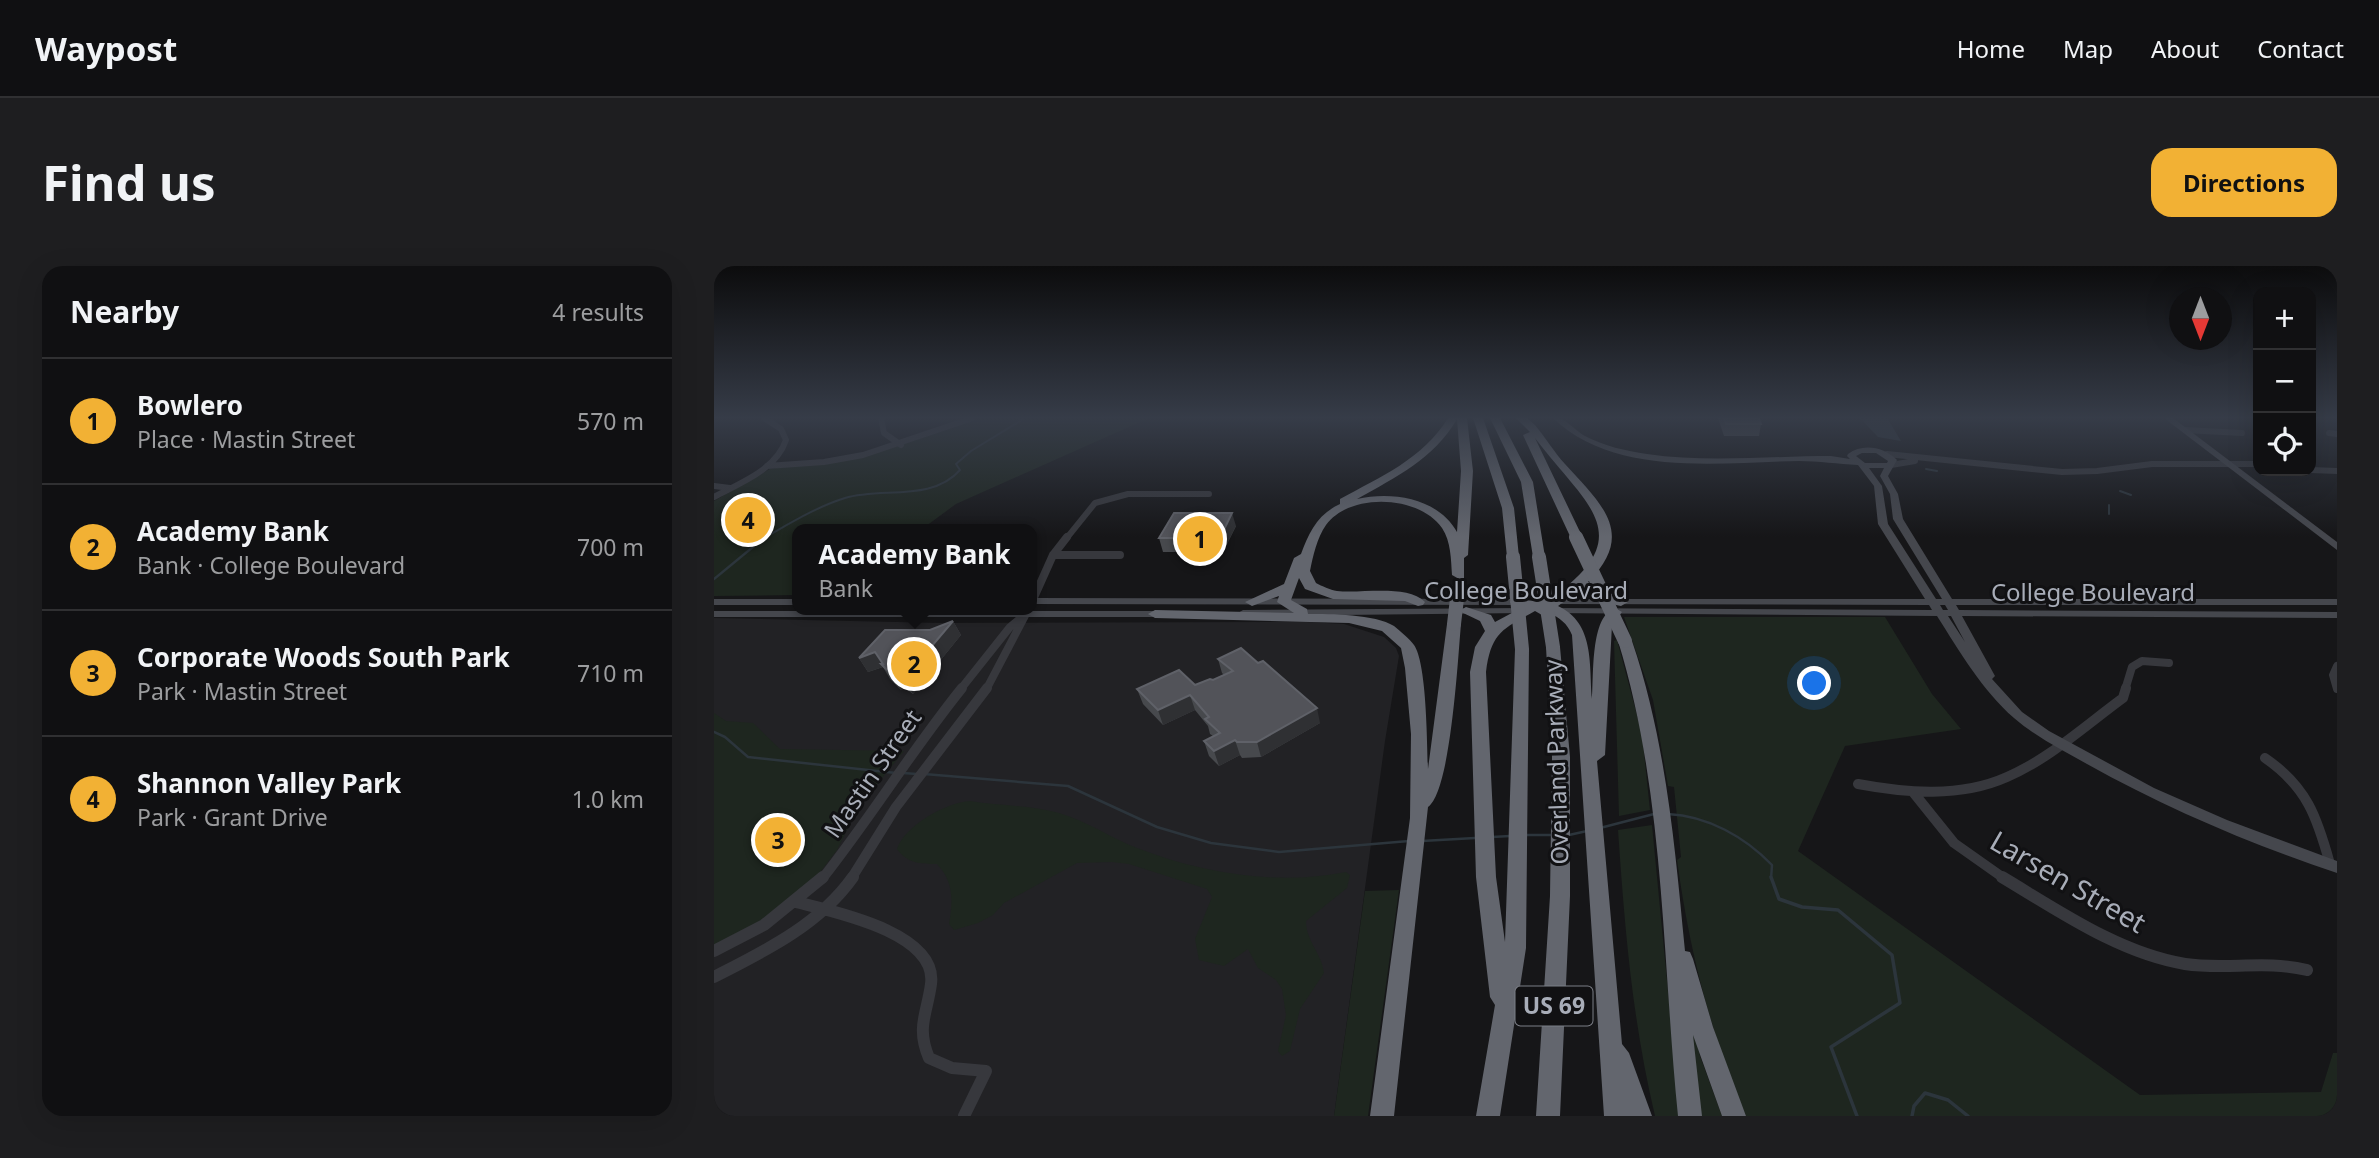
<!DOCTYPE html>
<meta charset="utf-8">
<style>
:root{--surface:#101012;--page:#1e1e20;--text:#f1f3f6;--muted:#9c9d9f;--line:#303032;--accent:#f2b134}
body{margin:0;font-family:"Noto Sans",sans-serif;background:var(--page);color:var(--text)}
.controls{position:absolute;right:21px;top:21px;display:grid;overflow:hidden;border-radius:14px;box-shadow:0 7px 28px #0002}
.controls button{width:63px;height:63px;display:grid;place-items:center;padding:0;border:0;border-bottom:2px solid var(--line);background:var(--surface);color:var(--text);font:35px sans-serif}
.compass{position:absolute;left:1455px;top:21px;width:63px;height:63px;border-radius:50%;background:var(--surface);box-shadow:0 7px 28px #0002;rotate:180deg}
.you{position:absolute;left:1101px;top:418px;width:24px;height:24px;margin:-18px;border:5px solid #fff;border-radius:50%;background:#1a73e8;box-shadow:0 0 0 10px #1a73e833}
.badge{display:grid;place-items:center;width:46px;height:46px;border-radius:50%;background:var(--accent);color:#111;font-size:23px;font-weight:700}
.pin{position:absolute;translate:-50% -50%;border:4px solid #fff;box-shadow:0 2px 7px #0006}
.popup{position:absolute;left:78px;top:258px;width:245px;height:91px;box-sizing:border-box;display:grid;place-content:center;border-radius:14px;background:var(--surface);filter:drop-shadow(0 2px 5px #0005);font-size:23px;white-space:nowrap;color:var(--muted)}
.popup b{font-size:26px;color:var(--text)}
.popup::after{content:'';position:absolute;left:50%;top:100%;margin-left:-14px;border:14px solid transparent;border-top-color:var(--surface)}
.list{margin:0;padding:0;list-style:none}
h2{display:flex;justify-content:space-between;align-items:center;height:91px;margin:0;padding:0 28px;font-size:30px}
h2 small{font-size:23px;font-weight:400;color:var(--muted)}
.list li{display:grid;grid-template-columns:46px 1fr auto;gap:21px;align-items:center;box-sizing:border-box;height:126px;padding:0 28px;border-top:2px solid var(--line)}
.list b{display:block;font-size:26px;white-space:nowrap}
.list p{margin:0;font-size:23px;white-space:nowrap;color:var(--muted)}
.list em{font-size:23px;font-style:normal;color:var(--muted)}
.icon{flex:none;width:38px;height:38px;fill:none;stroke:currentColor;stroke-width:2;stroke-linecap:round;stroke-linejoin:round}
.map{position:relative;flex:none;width:1623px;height:850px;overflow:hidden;border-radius:21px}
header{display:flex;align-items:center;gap:42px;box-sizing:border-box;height:98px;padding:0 35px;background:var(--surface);border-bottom:2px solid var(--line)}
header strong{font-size:33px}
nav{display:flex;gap:38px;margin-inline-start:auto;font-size:24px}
.intro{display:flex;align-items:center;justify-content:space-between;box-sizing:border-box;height:168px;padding:0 42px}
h1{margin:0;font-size:49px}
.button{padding:18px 32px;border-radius:21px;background:var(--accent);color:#111;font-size:24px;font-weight:700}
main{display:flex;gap:42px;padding:0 42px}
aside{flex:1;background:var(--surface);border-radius:21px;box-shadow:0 7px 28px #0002}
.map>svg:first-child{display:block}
.built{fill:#222225}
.green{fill:#1e261f}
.water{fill:#2c353c}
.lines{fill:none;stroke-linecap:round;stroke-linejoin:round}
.stream-far2{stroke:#2c353c;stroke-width:2}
.stream-far1{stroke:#2c353c;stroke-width:2.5}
.stream{stroke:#2c353c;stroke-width:3.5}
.street-far3{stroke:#37383d;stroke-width:6}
.street-far2{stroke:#37383d;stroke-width:8}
.street-far1{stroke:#37383d;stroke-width:10}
.street{stroke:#37383d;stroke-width:12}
.secondary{fill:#45474d;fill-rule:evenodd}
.highway{fill:#63666e;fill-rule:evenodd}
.highway-bridge-far1{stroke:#63666e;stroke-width:11}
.highway-bridge{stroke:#63666e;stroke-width:14}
.wall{fill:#47494d}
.shaded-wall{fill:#2f3033}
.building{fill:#525359;stroke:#5f6168;stroke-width:2}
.labels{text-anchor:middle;stroke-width:6;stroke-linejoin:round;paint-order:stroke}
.shield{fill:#111113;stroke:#7b7e86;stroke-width:2}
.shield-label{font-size:23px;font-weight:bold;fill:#a8adb8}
.street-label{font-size:24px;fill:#a8adb8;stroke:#111113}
.near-street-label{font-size:28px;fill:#a8adb8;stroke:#111113}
</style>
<header>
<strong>Waypost</strong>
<nav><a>Home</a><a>Map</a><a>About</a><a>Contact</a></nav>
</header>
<div class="intro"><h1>Find us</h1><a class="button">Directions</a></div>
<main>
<aside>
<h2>Nearby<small>4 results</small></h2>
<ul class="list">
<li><span class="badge">1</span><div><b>Bowlero</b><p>Place · Mastin Street</p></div><em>570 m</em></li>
<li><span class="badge">2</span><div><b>Academy Bank</b><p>Bank · College Boulevard</p></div><em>700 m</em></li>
<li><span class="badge">3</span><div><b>Corporate Woods South Park</b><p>Park · Mastin Street</p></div><em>710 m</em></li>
<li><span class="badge">4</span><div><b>Shannon Valley Park</b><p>Park · Grant Drive</p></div><em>1.0 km</em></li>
</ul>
</aside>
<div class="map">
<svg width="1623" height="850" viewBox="0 0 1623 850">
<rect width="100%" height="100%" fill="#161618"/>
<path class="built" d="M0 352 227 357 593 356 630 358 670 371 682 382 685 390 671 475 620 850H0Z"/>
<path class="green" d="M269 152H435L242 238 208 263H83V329L0 330V235L56 203 153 190Z
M910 351H1171L1218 428 1247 463 1131 480 1084 585 1426 829 1607 826 1619 787H1623V850H1032C996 768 975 682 963 594L967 591 960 521 954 520 939 434Z
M903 374 928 468 936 544 905 550 900 375Z
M0 447 12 455 39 457 66 483 190 485 144 542 123 584 97 618 67 644 0 680Z
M256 535C285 540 316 539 345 547 373 555 397 572 423 582 487 607 564 620 632 606L636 609 633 622 592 655C592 675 607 686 610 707L586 743 576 785 568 790 564 785 572 749 568 723 562 714 544 702 534 683 510 700 485 694 481 673 498 631 493 623 415 598 398 596 363 597 290 637 279 649 264 657 240 664 235 658C239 635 240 616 223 598 206 598 193 597 183 583 190 560 233 536 256 535Z
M938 559 966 850H941C918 752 911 665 904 564Z
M685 624 654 850H620L651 625Z
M975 761H980L986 790 1008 850H986Z"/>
<path class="water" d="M1146 152H1173L1187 175 1164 171Z"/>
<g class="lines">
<path class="stream-far2" d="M1212 203 1223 205
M1406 225 1417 229
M1395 239V248
M48 273C75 258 102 241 131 232 168 221 218 236 246 204L242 198 257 185 311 152"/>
<path class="stream-far1" d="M0 313 51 271
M0 466 11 471 34 491 182 507
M189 507 203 508
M210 508 354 520 443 561 497 577 565 586 695 575
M954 548C994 550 1031 571 1058 599L1057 613
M886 562 940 548
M810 569H838
M855 569 873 565
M778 571 796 570
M708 575 761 572"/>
<path class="stream" d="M1057 611 1065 633 1088 641 1124 644 1178 689 1186 737 1117 781 1143 850
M1198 850 1200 840 1211 827 1234 834 1254 850"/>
<path class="street-far3" d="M167 152 170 167 187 179
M1471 164 1528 167
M1615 167 1623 168
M1173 188 1348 206 1383 205 1438 198H1544
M1177 199 1201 195
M53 200 110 196 149 189 259 152
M1597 204 1623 205
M0 220 16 222
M0 231C26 217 62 204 72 174L67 163 50 152
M352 273 381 237 414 228H495"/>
<path class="street-far2" d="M339 289H406
M317 338 339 289 353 271
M1623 400 1619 409 1623 423
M246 424 296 361 312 348
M272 424 314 344
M1411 424 1418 401 1428 395 1455 397"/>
<path class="street-far1" d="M1551 492C1593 521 1603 551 1616 598
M1144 518C1192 527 1246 532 1293 511 1335 493 1372 459 1409 432L1412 422
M1199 526 1240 577 1291 613
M108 613C157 551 198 484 248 422
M137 613 182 541 273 422"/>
<path class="street" d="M1288 611C1345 645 1405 687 1471 698 1512 704 1552 694 1593 704
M82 636C117 645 224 666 217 718 213 748 202 761 215 792L238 802 272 805 250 850
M0 685 50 659 109 611
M0 711C51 685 105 659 139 611"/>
<path class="secondary" d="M839 152C853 152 859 163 871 170 890 180 912 185 933 188 993 197 1056 190 1117 190L1136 193 1133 190 1134 188C1149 177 1170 181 1183 194L1174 210 1184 228 1189 253 1238 333H1623V339H1242L1245 344 1623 346V352L1248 350 1281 410 1278 413 1308 446 1335 465 1440 522 1513 554 1623 595V607C1536 578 1452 542 1373 498 1348 484 1322 471 1300 452 1268 424 1246 386 1223 350L833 347 832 345 837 342 1218 344 1215 339 828 338 827 336 828 334 832 333H1211L1164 258 1160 220 1144 199C1124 198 1105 195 1085 195 1007 196 901 212 839 152ZM1148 187H1162L1174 195 1173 197H1151L1142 190ZM1155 202H1170L1166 210 1176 228 1179 253 1228 333H1222L1174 258 1168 220ZM1226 339H1231L1234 344H1229ZM1234 350H1237L1251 376Z
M1450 152H1459L1623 276V284Z
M317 332 811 333 816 336 811 339 317 338Z
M0 333H83V339H0Z
M812 342 817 345 816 347 529 350 524 347 529 344Z
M0 345H451L456 348 451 351H0Z"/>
<path class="highway" d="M734 152H753L759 205 754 289 750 292V312L745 313 738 309C737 294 737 275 728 262 705 229 636 226 612 259 603 272 599 290 596 305L602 317C608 320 616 324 623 325 647 328 693 318 711 336L709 339 704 340 691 335 619 333 591 323 585 312 577 334 593 343 594 348C616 348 661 348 680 360 686 365 696 373 700 379 713 398 713 478 714 503L733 358 740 354 747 358C744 390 737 525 714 541L680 850H656L696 552 697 468 691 402 687 382 668 365 635 357 441 352 434 348 441 344 580 347 563 336 565 330 538 340 531 336 570 318 580 292 587 288C595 266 604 248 626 238V233C666 211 709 193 734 152ZM743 153 747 205 743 266C724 232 678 225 643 233 682 211 720 193 743 153Z
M759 152H769L800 242 805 291 804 294 799 295 793 291 788 242Z
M776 152H786L819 216 831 291 830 294 825 295 819 291 807 216Z
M802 152H813L821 159C832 172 840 186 851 198 887 238 923 267 874 316L914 336 907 340 902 339 867 323 844 340C881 357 875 399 878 433 880 410 876 350 901 342L908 346 898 359 891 489 883 495 908 778 915 787 938 850H890L858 369C853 357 846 352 835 347L828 349 821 345C789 363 777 366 772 406L782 611 791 676 801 383 808 378 815 383 812 682 786 850H762L781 739 776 731 762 611 756 406 761 381 771 365 766 355 745 345 752 341 777 349 781 356 809 341 798 339 796 336 798 333 831 336C930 270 872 240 821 172L867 268 861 272 855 268 809 169 816 166Z
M911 371 918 375C952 475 961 581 971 685L976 686 979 693 999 761 1032 850H1008L979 769 988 850H964C948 693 951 527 904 375Z
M839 377 846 381 856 491V630L846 850H822L836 630 838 491 832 381Z"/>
<path class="highway-bridge-far1" d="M861 268 863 273"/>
<path class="highway-bridge" d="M862 271 911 375
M799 291 808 383
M825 291 839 381
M740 358 744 324"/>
</g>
<path class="wall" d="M1004 152H1045L1047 158 1045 170H1010Z
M522 260 509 286H449L445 272Z
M239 355 247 369 199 428 191 422 187 424 176 413 169 401 154 406 145 392Z
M504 393 606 457 547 491 528 492 526 489 505 500 495 490 490 475 499 470 496 468 494 460 481 444 449 459 429 438 423 423 481 419 499 414 510 409 508 407Z"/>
<path class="shaded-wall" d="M518 247 522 260 509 286 506 272Z
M239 355 247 369 199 428 190 413Z
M161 386 170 400 167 398 169 401 154 406 145 392Z
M183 407 191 422 187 424 178 409Z
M476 429 481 444 449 459 444 444Z
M603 442 606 457 547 491 543 476Z
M521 474 526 489 505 500 500 485Z"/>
<path class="building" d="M1010 152H1045L1047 158H1012Z
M460 247H518L506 272H445Z
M239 355 190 413 183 407 178 409 167 398H169L161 386 145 392 171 364H216Z
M527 382 544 397 549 395 603 442 543 476H523L521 474 500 485 490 475 506 467 491 453 495 451 476 429 444 444 423 423 465 404 481 419 496 413 499 414 519 405 504 393Z"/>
<linearGradient id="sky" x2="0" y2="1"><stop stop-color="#0c0c0d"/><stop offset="0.56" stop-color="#363c48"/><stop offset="1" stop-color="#363c48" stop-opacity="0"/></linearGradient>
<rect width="1623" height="271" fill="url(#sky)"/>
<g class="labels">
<rect class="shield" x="801.5" y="720.5" width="77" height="39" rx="5"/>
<g class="shield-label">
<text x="840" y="748">US 69</text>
</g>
<g class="street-label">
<text x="812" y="333">College Boulevard</text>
<text x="1379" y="335">College Boulevard</text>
<text transform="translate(843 496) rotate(-92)" y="8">Overland Parkway</text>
<text transform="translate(159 508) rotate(-55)" y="8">Mastin Street</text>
</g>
<g class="near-street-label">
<text transform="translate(1354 616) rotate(30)" y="10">Larsen Street</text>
</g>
</g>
</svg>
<div class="controls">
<button>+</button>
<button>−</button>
<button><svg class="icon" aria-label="locate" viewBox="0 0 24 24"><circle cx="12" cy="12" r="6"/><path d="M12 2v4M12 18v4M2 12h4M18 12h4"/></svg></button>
</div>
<svg class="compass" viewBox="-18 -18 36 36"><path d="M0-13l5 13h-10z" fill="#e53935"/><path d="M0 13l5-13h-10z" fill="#9c9d9f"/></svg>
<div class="you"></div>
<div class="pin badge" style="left:486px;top:273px">1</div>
<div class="pin badge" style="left:200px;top:398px">2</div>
<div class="popup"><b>Academy Bank</b>Bank</div>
<div class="pin badge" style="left:64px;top:574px">3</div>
<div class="pin badge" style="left:34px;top:254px">4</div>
</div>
</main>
